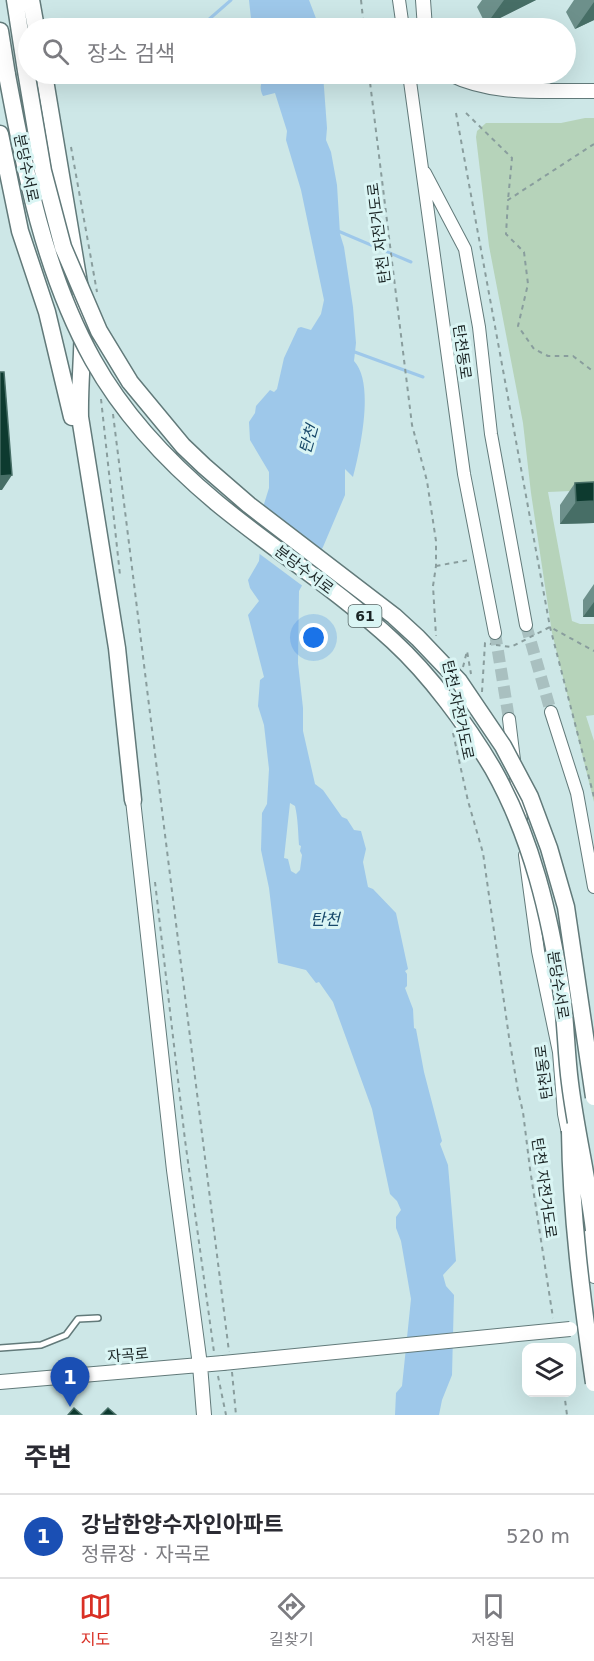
<!DOCTYPE html>
<html lang="ko">
<meta charset="utf-8">
<style>
:root{--surface:#fff;--page:#f7f7f7;--text:#2b2b33;--muted:#7c7c81;--line:#e1e1e2;--accent:#d93025}
body{margin:0;font-family:"DejaVu Sans","Noto Sans KR",sans-serif;background:var(--page);color:var(--text)}
.controls{position:absolute;right:18px;bottom:18px;display:grid;overflow:hidden;border-radius:12px;box-shadow:0 6px 24px #0002}
.controls button{width:54px;height:54px;display:grid;place-items:center;padding:0;border:0;border-bottom:2px solid var(--line);background:var(--surface);color:var(--text);font:30px sans-serif}
.you{position:absolute;left:314px;top:638px;width:21px;height:21px;margin:-15px;border:4px solid #fff;border-radius:50%;background:#1a73e8;box-shadow:0 0 0 9px #1a73e833}
.badge{display:grid;place-items:center;width:39px;height:39px;border-radius:50%;background:var(--accent);color:#fff;font-size:20px;font-weight:700}
.pin{position:absolute;translate:-50% -50px;filter:drop-shadow(0 2px 3px #0008)}
.pin::after{content:'';position:absolute;top:32px;width:21px;height:18px;background:inherit;clip-path:polygon(0 0,100% 0,50% 100%)}
.list{margin:0;padding:0;list-style:none}
h2{display:flex;justify-content:space-between;align-items:center;height:78px;margin:0;padding:0 24px;font-size:26px}
h2 small{font-size:20px;font-weight:400;color:var(--muted)}
.list li{display:grid;grid-template-columns:39px 1fr auto;gap:18px;align-items:center;box-sizing:border-box;height:84px;padding:0 24px;border-top:2px solid var(--line)}
.list b{display:block;font-size:22px;white-space:nowrap}
.list p{margin:0;font-size:20px;white-space:nowrap;color:var(--muted)}
.list em{font-size:20px;font-style:normal;color:var(--muted)}
.icon{flex:none;width:33px;height:33px;fill:none;stroke:currentColor;stroke-width:2;stroke-linecap:round;stroke-linejoin:round}
.map{position:relative;flex:none;width:594px;height:1415px;overflow:hidden}
.search{position:absolute;background:var(--surface);box-shadow:0 6px 24px #0002;left:18px;right:18px;top:18px;height:66px;display:flex;align-items:center;gap:15px;box-sizing:border-box;padding:0 21px;border-radius:33px;color:var(--muted);font-size:22px}
.sheet{height:162px;background:var(--surface)}
nav{display:flex;justify-content:space-around;align-items:center;box-sizing:border-box;height:84px;border-top:2px solid var(--line);background:var(--surface);font-size:16px;color:var(--muted)}
nav a{display:grid;justify-items:center;gap:3px}
nav .on{color:var(--accent)}
.map>svg:first-child{display:block}
.green{fill:#b6d3ba}
.water{fill:#9ec8ea;fill-rule:evenodd}
.pier{fill:#cde7e7}
.lines{fill:none;stroke-linecap:round;stroke-linejoin:round}
.stream{stroke:#9ec8ea;stroke-width:3}
.tertiary-tunnel{stroke:#a9c0c0;stroke-width:12;stroke-dasharray:12 6;stroke-linecap:butt}
.service-casing{stroke:#627a7a;stroke-width:8}
.tertiary-casing{stroke:#627a7a;stroke-width:14}
.secondary-casing{stroke:#627a7a;stroke-width:16}
.trunk-casing{stroke:#627a7a;stroke-width:19}
.path{stroke:#899d9d;stroke-width:2;stroke-dasharray:4.5 4.5;stroke-linecap:butt}
.service{stroke:#fff;stroke-width:5}
.tertiary{stroke:#fff;stroke-width:12}
.secondary{stroke:#fff;stroke-width:14}
.trunk{stroke:#fff;stroke-width:16}
.secondary-bridge-casing{stroke:#627a7a;stroke-width:16;stroke-linecap:butt}
.trunk-bridge-casing{stroke:#627a7a;stroke-width:19;stroke-linecap:butt}
.secondary-bridge{stroke:#fff;stroke-width:14}
.trunk-bridge{stroke:#fff;stroke-width:16}
.wall{fill:#6d908b}
.shaded-wall{fill:#476e66}
.building{fill:#0d3a2f;stroke:#476e66;stroke-width:1.5}
.labels{text-anchor:middle;stroke-width:6;stroke-linejoin:round;paint-order:stroke}
.shield{fill:#daf5f4;stroke:#546363;stroke-width:1.5}
.shield-label{font-size:14px;font-weight:bold;fill:#1b2525}
.street-label{font-size:15px;fill:#1b2525;stroke:#daf5f4}
.water-label{font-size:16px;font-style:italic;fill:#174869;stroke:#daf5f4}
</style>
<div class="map">
<svg width="594" height="1415" viewBox="0 0 594 1415">
<rect width="100%" height="100%" fill="#cde7e7"/>
<path class="green" d="M585 118H594V490L548 492 572 621 580 624H594V715L586 716 594 741V802L552 633 531 493 523 423 489 246 476 137 477 131 486 123H561Z"/>
<path class="water" d="M249 0H309L317 21 318 28H252Z
M266 74H323L327 128 326 140 331 152 337 185 340 234 344 247 353 307 356 343 354 361C375 383 360 450 353 477L345 469V495L323 547 299 591 298 663 303 708V731L315 784 323 790 342 817 347 819 354 830 361 831 366 849 363 862 368 887 373 889 396 913 408 969 405 971 407 974V986L405 988 413 1009 414 1028 416 1029 424 1072 442 1141 440 1144 448 1165 456 1261 443 1275 446 1286 454 1295 452 1375 442 1400 439 1415H395L396 1393 402 1386 411 1299 401 1241 396 1228V1217L401 1210 397 1201 390 1194 372 1109 333 1002 319 982 316 983 306 970 278 963 269 888 261 850 262 813 267 804 269 769 264 725 258 706 260 680 264 677 248 615 259 601 250 588 248 580 259 561 264 504 269 488V472L250 440 249 422 255 413 256 406 270 390 274 392 277 389 284 358 298 328 301 327 311 330 321 314 324 300 301 190 286 140 287 131 275 93 263 96C258 86 262 82 266 74ZM290 803 295 806C298 819 298 831 299 845L301 846 300 851 302 855 300 870 296 874 291 871 288 859 284 858Z"/>
<path class="pier" d="M261 503 324 551 304 587 257 552Z"/>
<g class="lines">
<path class="stream" d="M199 28 231 0
M338 231 411 262
M352 351 423 377"/>
<path class="tertiary-tunnel" d="M526 625 551 712
M495 633 509 719"/>
<defs>
<path id="service" d="M0 1348 41 1345 66 1335 78 1319 98 1318"/>
<path id="tertiary" d="M399 0 403 28
M409 74 464 474 495 633
M425 173 465 249 479 327 491 434 526 625
M551 712 577 793 594 887
M509 719 514 760
M516 777 521 819
M525 855 538 951 559 1052 564 1114 569 1139
M586 1221 594 1277"/>
<path id="secondary" d="M423 0 425 28
M450 74C494 96 545 90 594 91
M133 800 174 1170 200 1365 204 1415
M0 1382 223 1363"/>
<path id="trunk" d="M15 0 26 71
M31 0 36 28
M0 31 7 75
M44 74 82 301C85 340 79 379 80 417L117 648 133 800
M0 134 20 231 47 312 72 417"/>
</defs>
<use href="#service" class="service-casing"/>
<use href="#tertiary" class="tertiary-casing"/>
<use href="#secondary" class="secondary-casing"/>
<use href="#trunk" class="trunk-casing"/>
<path class="path" d="M361 0 364 28
M369 74 412 425 427 481 436 541V566L433 586 436 636
M456 113 550 627 594 797
M466 113 512 158 508 200
M594 144 508 200 506 234 524 252 528 284 518 326 534 349 548 356H573L594 372
M71 147 97 292
M101 399 120 575
M113 414 229 1352
M436 566 469 560
M496 645 511 647 550 627 594 651
M463 667 467 651 471 674
M482 692 485 643 491 644
M453 733 468 801 483 853 509 1037 518 1091 523 1112 530 1169 553 1318
M155 882 185 1140 214 1352
M232 1372 236 1415
M218 1376 226 1415
M564 1392 567 1415"/>
<use href="#service" class="service"/>
<use href="#tertiary" class="tertiary"/>
<use href="#secondary" class="secondary"/>
<use href="#trunk" class="trunk"/>
<defs>
<path id="secondary-bridge" d="M223 1363 570 1329"/>
<path id="trunk-bridge" d="M26 71 43 171 63 247 99 331 130 382 183 446 204 466 249 505 394 616 418 638 459 681 503 746 530 797 549 848 566 907 594 1097
M7 75C25 172 44 272 93 360 123 414 169 463 217 503 274 550 338 590 393 641 430 675 467 725 493 769 532 838 550 916 562 995 566 1024 566 1053 570 1083 576 1132 588 1180 594 1230
M570 1131C571 1215 582 1299 594 1383"/>
</defs>
<use href="#secondary-bridge" class="secondary-bridge-casing"/>
<use href="#trunk-bridge" class="trunk-bridge-casing"/>
<use href="#secondary-bridge" class="secondary-bridge"/>
<use href="#trunk-bridge" class="trunk-bridge"/>
</g>
<path class="wall" d="M482 0H536L486 25 477 7Z
M574 0H594V20L575 29 566 12Z
M594 482V523L560 524V505L575 483Z
M594 584V617H583V600Z"/>
<path class="shaded-wall" d="M504 0H536L486 25Z
M594 2V20L575 29Z
M12 475 2 490H0V476Z
M594 501V523L560 524 576 502Z
M594 602V617H583Z"/>
<path class="building" d="M0 372H4L12 475 0 476Z
M594 482V501L576 502 575 483Z
M74 1408 82 1415H68Z
M108 1408 116 1415H101Z"/>
<g class="labels">
<rect class="shield" x="348.5" y="605" width="33" height="22" rx="4.5"/>
<g class="shield-label">
<text x="365" y="621">61</text>
</g>
<g class="street-label">
<text transform="translate(26 168) rotate(78)" y="5">분당수서로</text>
<text transform="translate(379 233) rotate(-97)" y="5">탄천 자전거도로</text>
<text transform="translate(462 352) rotate(82)" y="5">탄천동로</text>
<text transform="translate(304 570) rotate(37)" y="5">분당수서로</text>
<text transform="translate(458 710) rotate(78)" y="5">탄천 자전거도로</text>
<text transform="translate(558 985) rotate(81)" y="5">분당수서로</text>
<text transform="translate(544 1072) rotate(-97)" y="5">탄천동로</text>
<text transform="translate(544 1188) rotate(82)" y="5">탄천 자전거도로</text>
<text transform="translate(128 1355) rotate(-5)" y="5">자곡로</text>
</g>
<g class="water-label">
<text transform="translate(308 439) rotate(-74)" y="6">탄천</text>
<text x="325" y="925">탄천</text>
</g>
</g>
</svg>
<div class="controls">
<button><svg class="icon" aria-label="layers" viewBox="0 0 24 24"><path d="M12 4l9 5-9 5-9-5zM3 14l9 5 9-5"/></svg></button>
</div>
<div class="you"></div>
<div class="pin badge" style="left:70px;top:1407px;background:#1a4fb4">1</div>
<div class="search"><svg class="icon" aria-label="search" viewBox="0 0 24 24"><circle cx="10" cy="10" r="6"/><path d="M15 15l6 6"/></svg>장소 검색</div>
</div>
<section class="sheet">
<h2>주변<small></small></h2>
<ul class="list">
<li><span class="badge" style="background:#1a4fb4">1</span><div><b>강남한양수자인아파트</b><p>정류장 · 자곡로</p></div><em>520 m</em></li>
</ul>
</section>
<nav>
<a class="on"><svg class="icon" aria-label="map" viewBox="0 0 24 24"><path d="M3 6l6-2 6 2 6-2v14l-6 2-6-2-6 2zM9 4v14M15 6v14"/></svg>지도</a>
<a><svg class="icon" aria-label="directions" viewBox="0 0 24 24"><path d="M12 3l9 9-9 9-9-9zM9 14v-3h6M13 9l2 2-2 2"/></svg>길찾기</a>
<a><svg class="icon" aria-label="saved" viewBox="0 0 24 24"><path d="M7 4h10v16l-5-4-5 4z"/></svg>저장됨</a>
</nav>
